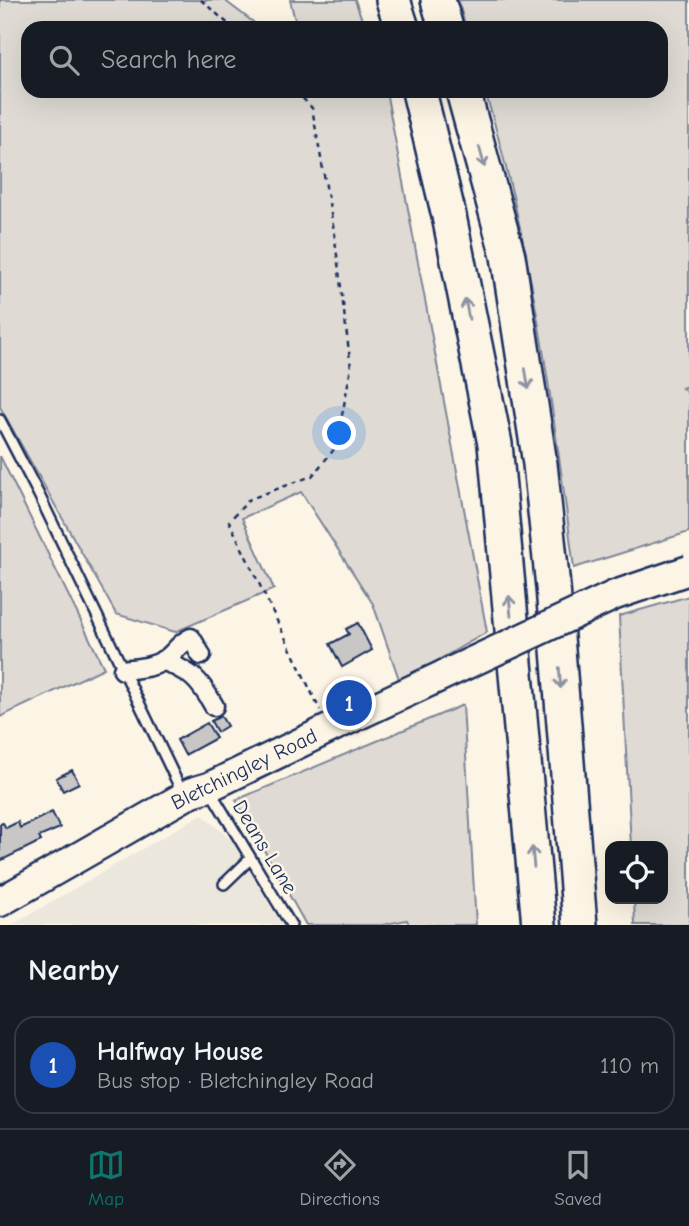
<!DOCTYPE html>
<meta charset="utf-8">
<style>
:root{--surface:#171b24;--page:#242831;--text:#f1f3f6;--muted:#9ea1a6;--line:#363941;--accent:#0f766e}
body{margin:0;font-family:"Comic Neue",sans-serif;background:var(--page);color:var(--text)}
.controls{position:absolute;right:21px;bottom:21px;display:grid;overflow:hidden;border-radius:14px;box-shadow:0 7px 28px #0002}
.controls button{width:63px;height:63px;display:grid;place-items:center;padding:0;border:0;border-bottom:2px solid var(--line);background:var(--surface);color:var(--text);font:35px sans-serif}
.you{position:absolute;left:340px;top:434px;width:24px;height:24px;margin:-18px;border:5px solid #fff;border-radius:50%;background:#1a73e8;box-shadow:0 0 0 10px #1a73e833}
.badge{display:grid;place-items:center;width:46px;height:46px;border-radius:50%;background:var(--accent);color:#fff;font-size:23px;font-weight:700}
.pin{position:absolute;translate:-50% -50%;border:4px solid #fff;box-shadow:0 2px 7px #0006}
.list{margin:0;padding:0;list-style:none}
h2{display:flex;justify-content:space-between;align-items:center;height:91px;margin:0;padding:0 28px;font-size:30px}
h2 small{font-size:23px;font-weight:400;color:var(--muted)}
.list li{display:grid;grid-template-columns:46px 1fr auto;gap:21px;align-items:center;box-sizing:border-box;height:98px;margin:0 14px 14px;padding:0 14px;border:2px solid var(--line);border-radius:21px}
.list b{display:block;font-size:26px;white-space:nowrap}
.list p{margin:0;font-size:23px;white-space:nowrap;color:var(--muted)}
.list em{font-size:23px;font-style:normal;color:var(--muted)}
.icon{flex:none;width:38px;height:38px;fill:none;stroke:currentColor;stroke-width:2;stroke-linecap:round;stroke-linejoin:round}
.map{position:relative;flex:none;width:689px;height:925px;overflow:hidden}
.search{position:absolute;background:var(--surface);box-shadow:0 7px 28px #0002;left:21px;right:21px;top:21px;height:77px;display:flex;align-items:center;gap:18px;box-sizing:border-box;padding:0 24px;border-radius:21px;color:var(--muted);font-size:26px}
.sheet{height:203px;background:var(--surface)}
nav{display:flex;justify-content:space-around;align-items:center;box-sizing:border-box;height:98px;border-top:2px solid var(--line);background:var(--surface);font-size:19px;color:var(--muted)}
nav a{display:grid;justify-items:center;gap:4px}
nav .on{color:var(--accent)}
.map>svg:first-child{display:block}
.built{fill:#ece7dc}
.green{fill:#dfdbd4;stroke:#7d8599;stroke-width:2}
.building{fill:#c8c7c6;stroke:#1b2f5e;stroke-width:2}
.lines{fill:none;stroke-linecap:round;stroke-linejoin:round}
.service-casing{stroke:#1b2f5e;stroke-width:14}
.minor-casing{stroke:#1b2f5e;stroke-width:23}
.primary-casing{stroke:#1b2f5e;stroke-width:33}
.motorway-casing{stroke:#1b2f5e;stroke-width:38}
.path{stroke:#1b2f5e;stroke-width:2.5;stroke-dasharray:5 5;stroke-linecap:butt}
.service{stroke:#fcf5e5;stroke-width:9}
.minor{stroke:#fcf5e5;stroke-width:18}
.primary{stroke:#fcf5e5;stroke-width:28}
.motorway{stroke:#fcf5e5;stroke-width:33}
.primary-bridge-casing{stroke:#1b2f5e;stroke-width:33;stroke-linecap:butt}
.primary-bridge{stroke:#fcf5e5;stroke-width:28}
.oneway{stroke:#8c92a2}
.labels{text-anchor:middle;stroke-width:5;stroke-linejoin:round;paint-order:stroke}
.street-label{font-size:21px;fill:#1b2f5e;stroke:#fcf5e5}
</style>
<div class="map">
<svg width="689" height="925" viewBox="0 0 689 925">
<rect width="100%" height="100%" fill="#fcf5e5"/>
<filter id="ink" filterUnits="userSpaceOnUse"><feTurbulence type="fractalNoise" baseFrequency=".0143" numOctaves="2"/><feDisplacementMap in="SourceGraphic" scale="14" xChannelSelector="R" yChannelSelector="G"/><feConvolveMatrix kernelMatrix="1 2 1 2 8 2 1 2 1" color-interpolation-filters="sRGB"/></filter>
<g filter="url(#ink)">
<path class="built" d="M202 814 232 841 282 925H12Z"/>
<path class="green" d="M0 0H224L261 28H28V91H386L487 632 400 682 373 604 301 492 242 518 274 589 175 632 116 614 0 407Z
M290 0H355L365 28H297Z
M458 0H689V385L682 388 689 394V532L574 568C553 408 532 246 485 91H661V28H466Z
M0 456 104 668 0 717Z
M689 596V925H635L634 899H663V846H631L619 616Z
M463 705 476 925H409L407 920 382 925H306L236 800Z"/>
<path class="building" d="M358 623 372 650 342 667 330 644 349 634 346 629Z
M221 716 227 726 217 732 211 721Z
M207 723 216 738 185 755 177 740Z
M72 770 79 783 63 791 56 778Z
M52 812 60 828 39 837 41 841 0 861V824L3 823 6 828 18 822 20 828Z"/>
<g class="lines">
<defs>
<path id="service" d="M0 420 39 495 182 792
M211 792 291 925
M224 884 251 858"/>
<path id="minor" d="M163 660C192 674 198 677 214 706
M123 670C137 668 153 668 166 659 176 652 178 644 191 638L201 655"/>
<path id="primary" d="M0 902 192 792 209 787 341 723"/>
<path id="motorway" d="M393 0 402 28
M438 0 446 28
M419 91 449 216 495 444 539 925
M463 91 508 256 540 464 553 587 580 925"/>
</defs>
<use href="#service" class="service-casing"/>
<use href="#minor" class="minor-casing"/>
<use href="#primary" class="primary-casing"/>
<use href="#motorway" class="motorway-casing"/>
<path class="path" d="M201 0 233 28
M296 91 312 108 334 231 351 368 336 447 312 476 250 499 229 521 320 710"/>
<use href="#service" class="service"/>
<use href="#minor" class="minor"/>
<use href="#primary" class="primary"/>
<use href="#motorway" class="motorway"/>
<defs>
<path id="primary-bridge" d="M341 723 615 595 689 570"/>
</defs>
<use href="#primary-bridge" class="primary-bridge-casing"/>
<use href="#primary-bridge" class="primary-bridge"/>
</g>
<defs><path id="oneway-shaft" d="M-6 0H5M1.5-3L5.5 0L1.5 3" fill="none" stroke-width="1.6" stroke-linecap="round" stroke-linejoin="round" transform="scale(1.75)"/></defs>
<g class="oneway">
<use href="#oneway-shaft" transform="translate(482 157) rotate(75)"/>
<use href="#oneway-shaft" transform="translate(467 309) rotate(-101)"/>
<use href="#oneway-shaft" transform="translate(527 379) rotate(81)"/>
<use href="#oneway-shaft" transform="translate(510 606) rotate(-95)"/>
<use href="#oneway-shaft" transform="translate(560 678) rotate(86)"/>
<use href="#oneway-shaft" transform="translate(533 857) rotate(-95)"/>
</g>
</g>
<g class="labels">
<g class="street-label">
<text transform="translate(244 769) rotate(-26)" y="7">Bletchingley Road</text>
<text transform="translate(265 847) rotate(59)" y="7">Deans Lane</text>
</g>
</g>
</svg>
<div class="controls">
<button><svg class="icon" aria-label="locate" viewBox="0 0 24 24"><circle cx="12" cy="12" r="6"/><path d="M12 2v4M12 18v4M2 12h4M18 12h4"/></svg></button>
</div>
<div class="you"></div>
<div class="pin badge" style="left:349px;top:703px;background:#1a4fb4">1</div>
<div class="search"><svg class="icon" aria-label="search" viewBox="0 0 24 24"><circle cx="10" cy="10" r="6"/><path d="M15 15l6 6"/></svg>Search here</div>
</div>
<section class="sheet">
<h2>Nearby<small></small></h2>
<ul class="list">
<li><span class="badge" style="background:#1a4fb4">1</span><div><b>Halfway House</b><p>Bus stop · Bletchingley Road</p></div><em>110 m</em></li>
</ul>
</section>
<nav>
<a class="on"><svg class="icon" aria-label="map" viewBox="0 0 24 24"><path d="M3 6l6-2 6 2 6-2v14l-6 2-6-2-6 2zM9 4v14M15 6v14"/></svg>Map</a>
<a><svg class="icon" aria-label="directions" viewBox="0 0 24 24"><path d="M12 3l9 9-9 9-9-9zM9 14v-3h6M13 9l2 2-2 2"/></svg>Directions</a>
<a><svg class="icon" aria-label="saved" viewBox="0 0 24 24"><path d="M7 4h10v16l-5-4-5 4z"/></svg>Saved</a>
</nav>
